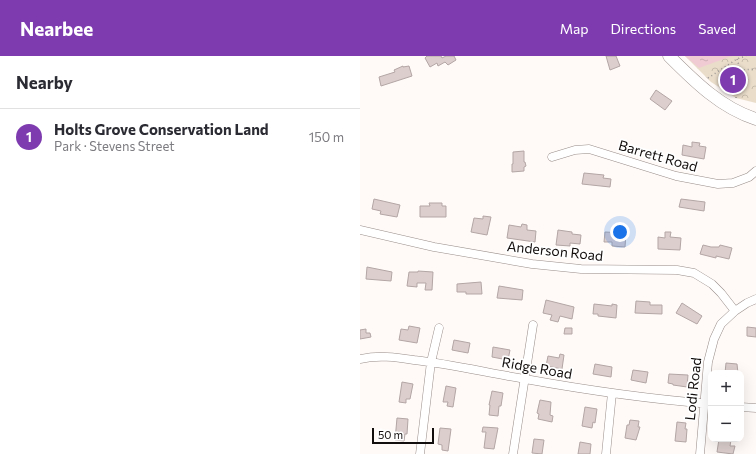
<!DOCTYPE html>
<meta charset="utf-8">
<style>
:root{--surface:#fff;--page:#f7f7f7;--text:#2b2b33;--muted:#7c7c81;--line:#e1e1e2;--accent:#7d3baf}
body{margin:0;font-family:Commissioner,sans-serif;background:var(--page);color:var(--text)}
.controls{position:absolute;right:12px;bottom:12px;display:grid;overflow:hidden;border-radius:8px;box-shadow:0 4px 16px #0002}
.controls button{width:36px;height:36px;display:grid;place-items:center;padding:0;border:0;border-bottom:1px solid var(--line);background:var(--surface);color:var(--text);font:20px sans-serif}
.scale{position:absolute;left:12px;bottom:10px;width:62px;box-sizing:border-box;padding-left:4px;border:2px solid #120e0d;border-top:0;font-size:11px;line-height:14px;white-space:nowrap;color:#120e0d;-webkit-text-stroke:3px #fff;paint-order:stroke}
.you{position:absolute;left:260px;top:176px;width:14px;height:14px;margin:-10px;border:3px solid #fff;border-radius:50%;background:#1a73e8;box-shadow:0 0 0 6px #1a73e833}
.badge{display:grid;place-items:center;width:26px;height:26px;border-radius:50%;background:var(--accent);color:#fff;font-size:13px;font-weight:700}
.pin{position:absolute;translate:-50% -50%;border:2px solid #fff;box-shadow:0 1px 4px #0006}
.list{margin:0;padding:0;list-style:none}
h2{display:flex;justify-content:space-between;align-items:center;height:52px;margin:0;padding:0 16px;font-size:17px}
h2 small{font-size:13px;font-weight:400;color:var(--muted)}
.list li{display:grid;grid-template-columns:26px 1fr auto;gap:12px;align-items:center;box-sizing:border-box;height:56px;padding:0 16px;border-top:1px solid var(--line)}
.list b{display:block;font-size:15px;white-space:nowrap}
.list p{margin:0;font-size:13px;white-space:nowrap;color:var(--muted)}
.list em{font-size:13px;font-style:normal;color:var(--muted)}
.map{position:relative;flex:none;width:396px;height:398px;overflow:hidden}
header{display:flex;align-items:center;gap:24px;box-sizing:border-box;height:56px;padding:0 20px;background:var(--accent);color:#fff}
header strong{font-size:19px}
nav{display:flex;gap:22px;margin-inline-start:auto;font-size:14px}
main{display:flex}
aside{flex:1;background:var(--surface)}
.map>svg:first-child{display:block}
.park{fill:url(#park-crowns)}
.water{fill:url(#water-ripples)}
.building{fill:#dbcecd;stroke:#b3a6a5}
.lines{fill:none;stroke-linecap:round;stroke-linejoin:round}
.street-casing{stroke:#988d89;stroke-width:9}
.secondary-casing{stroke:#988d89;stroke-width:13}
.path{stroke:#9c9795;stroke-width:1.5;stroke-dasharray:1 3;stroke-linecap:butt}
.street{stroke:#fff;stroke-width:8}
.secondary{stroke:#fff;stroke-width:12}
.labels{text-anchor:middle;stroke-width:3.5;stroke-linejoin:round;paint-order:stroke}
.street-label{font-size:14px;fill:#120e0d;stroke:#fff}
</style>
<header>
<strong>Nearbee</strong>
<nav><a>Map</a><a>Directions</a><a>Saved</a></nav>
</header>
<main>
<aside>
<h2>Nearby<small></small></h2>
<ul class="list">
<li><span class="badge">1</span><div><b>Holts Grove Conservation Land</b><p>Park · Stevens Street</p></div><em>150 m</em></li>
</ul>
</aside>
<div class="map">
<svg width="396" height="398" viewBox="0 0 396 398">
<defs>
<pattern id="park-crowns" width="20" height="18" patternUnits="userSpaceOnUse"><rect width="20" height="18" fill="#eaddca"/><path d="M2 6a3 3 0 1 1 6 0M12 15a3 3 0 1 1 6 0" fill="none" stroke="#c8bcac"/></pattern>
<pattern id="water-ripples" width="26" height="14" patternUnits="userSpaceOnUse"><rect width="26" height="14" fill="#f0cbd3"/><path d="M2 4q2-2 4 0t4 0M15 11q2-2 4 0t4 0" fill="none" stroke="#cdadb4"/></pattern>
</defs>
<rect width="100%" height="100%" fill="#fffaf8"/>
<path class="park" d="M325 0H396V47L376 42 351 26Z"/>
<path class="water" d="M325 0H372L339 12Z"/>
<path class="building" d="M67 0H81L82 2 86 0H94L96 4 88 9 85 6 78 10 77 7 70 11 65 2Z
M246 0H256L260 10 250 14Z
M43 10V11L49 10 52 20 21 30 19 21 35 16 34 14Z
M296 34 312 45 305 54 290 43Z
M332 86 340 87 339 90 346 91 344 103 322 99 323 89 332 91Z
M164 95V106H165L166 110 164 111V115L152 116V108H153V96Z
M224 117 244 119 243 122 251 123 250 131 222 128Z
M14 143 40 149 37 161 20 158 21 155 12 153Z
M321 143 345 146 344 155 319 151Z
M69 147H82V150H86V161H60V150H70Z
M123 160 131 161 127 179 111 176 114 162 123 163Z
M162 168 167 169V174L176 175 175 186 147 182 149 169 161 171Z
M198 174 212 176V178L221 179 220 188 210 187V190L196 189Z
M245 176 266 177 265 191 252 190V186H244Z
M305 176H311L310 181 321 182 320 194 298 193V181L305 182Z
M343 189 351 191H359L360 189 372 192 369 203 356 200V202L340 198Z
M7 211 32 216 31 225 6 223Z
M58 215 73 216 72 234H65L66 227H57V231L47 230 49 216H58Z
M121 226 122 238H106V236H97V228Z
M139 230 163 234 162 244 137 242Z
M186 244 214 251 212 263 200 260 198 266 190 264 192 259 183 257Z
M276 245 290 246V249H302V258L275 257Z
M322 247 342 260 337 268 316 257Z
M234 248 252 250V248L257 249 256 262 238 260V258H233Z
M49 270 60 272 57 287 39 284 41 273 48 274Z
M387 271 396 272V281L387 280Z
M205 272H212V278H204Z
M6 273V277H10L11 281 0 283V274Z
M94 284 110 287 108 297 92 294Z
M133 291 150 294 148 304 132 301Z
M200 298 204 299 202 313 186 310 188 300 199 302Z
M366 307 377 308 378 317H365Z
M235 308 252 311 251 321 233 318Z
M273 314 288 316 286 327 271 324Z
M309 318 328 319 327 331 313 329V328L308 327Z
M42 326 53 328 50 343H46V347L39 346Z
M86 330 96 332 93 351 87 350 88 346H83Z
M132 335 143 337 141 350H139L138 360 129 359 130 349H129Z
M180 344 191 346 190 359 193 360 192 366 178 363 179 358 177 357Z
M225 351 237 353 235 367 233 366 232 372 222 370Z
M37 362 48 363 47 378H45L44 385 35 384Z
M270 364 279 365 278 371H280L276 384 265 382 267 369H269Z
M317 366 326 367 325 373H327L326 386 315 385Z
M123 371 138 372 134 393 124 392 126 376H122Z
M80 372 91 373 88 395 82 394V389L78 388Z
M174 383 184 384 182 398 172 397Z
M359 383H374V384H371L370 390H375L373 398 357 396Z
M220 386 231 388 230 398H218Z"/>
<g class="lines">
<defs>
<path id="street" d="M192 101 215 94 229 93 316 120 358 128 373 127 389 121 396 115
M0 174 74 191 172 208 221 213 317 214 334 217 352 228 361 237 375 255
M0 303C18 299 35 301 54 304 91 308 128 317 165 323 226 334 289 343 351 348
M381 351 396 352
M60 398 71 306 79 272
M153 398 173 269
M246 398 252 337
M340 398 348 306 354 283 361 268 375 255 387 247 396 243"/>
<path id="secondary" d="M309 0C334 25 361 52 396 63"/>
</defs>
<use href="#street" class="street-casing"/>
<use href="#secondary" class="secondary-casing"/>
<path class="path" d="M377 3 380 13
M348 22 377 3 386 0
M376 42 380 14 396 13"/>
<use href="#street" class="street"/>
<use href="#secondary" class="secondary"/>
</g>
<g class="labels">
<g class="street-label">
<text transform="translate(298 100) rotate(16)" y="5">Barrett Road</text>
<text transform="translate(195 195) rotate(6)" y="5">Anderson Road</text>
<text transform="translate(177 312) rotate(10)" y="5">Ridge Road</text>
<text transform="translate(333 333) rotate(-84)" y="5">Lodi Road</text>
</g>
</g>
</svg>
<div class="controls">
<button>+</button>
<button>−</button>
</div>
<div class="scale">50 m</div>
<div class="you"></div>
<div class="pin badge" style="left:373px;top:24px">1</div>
</div>
</main>
